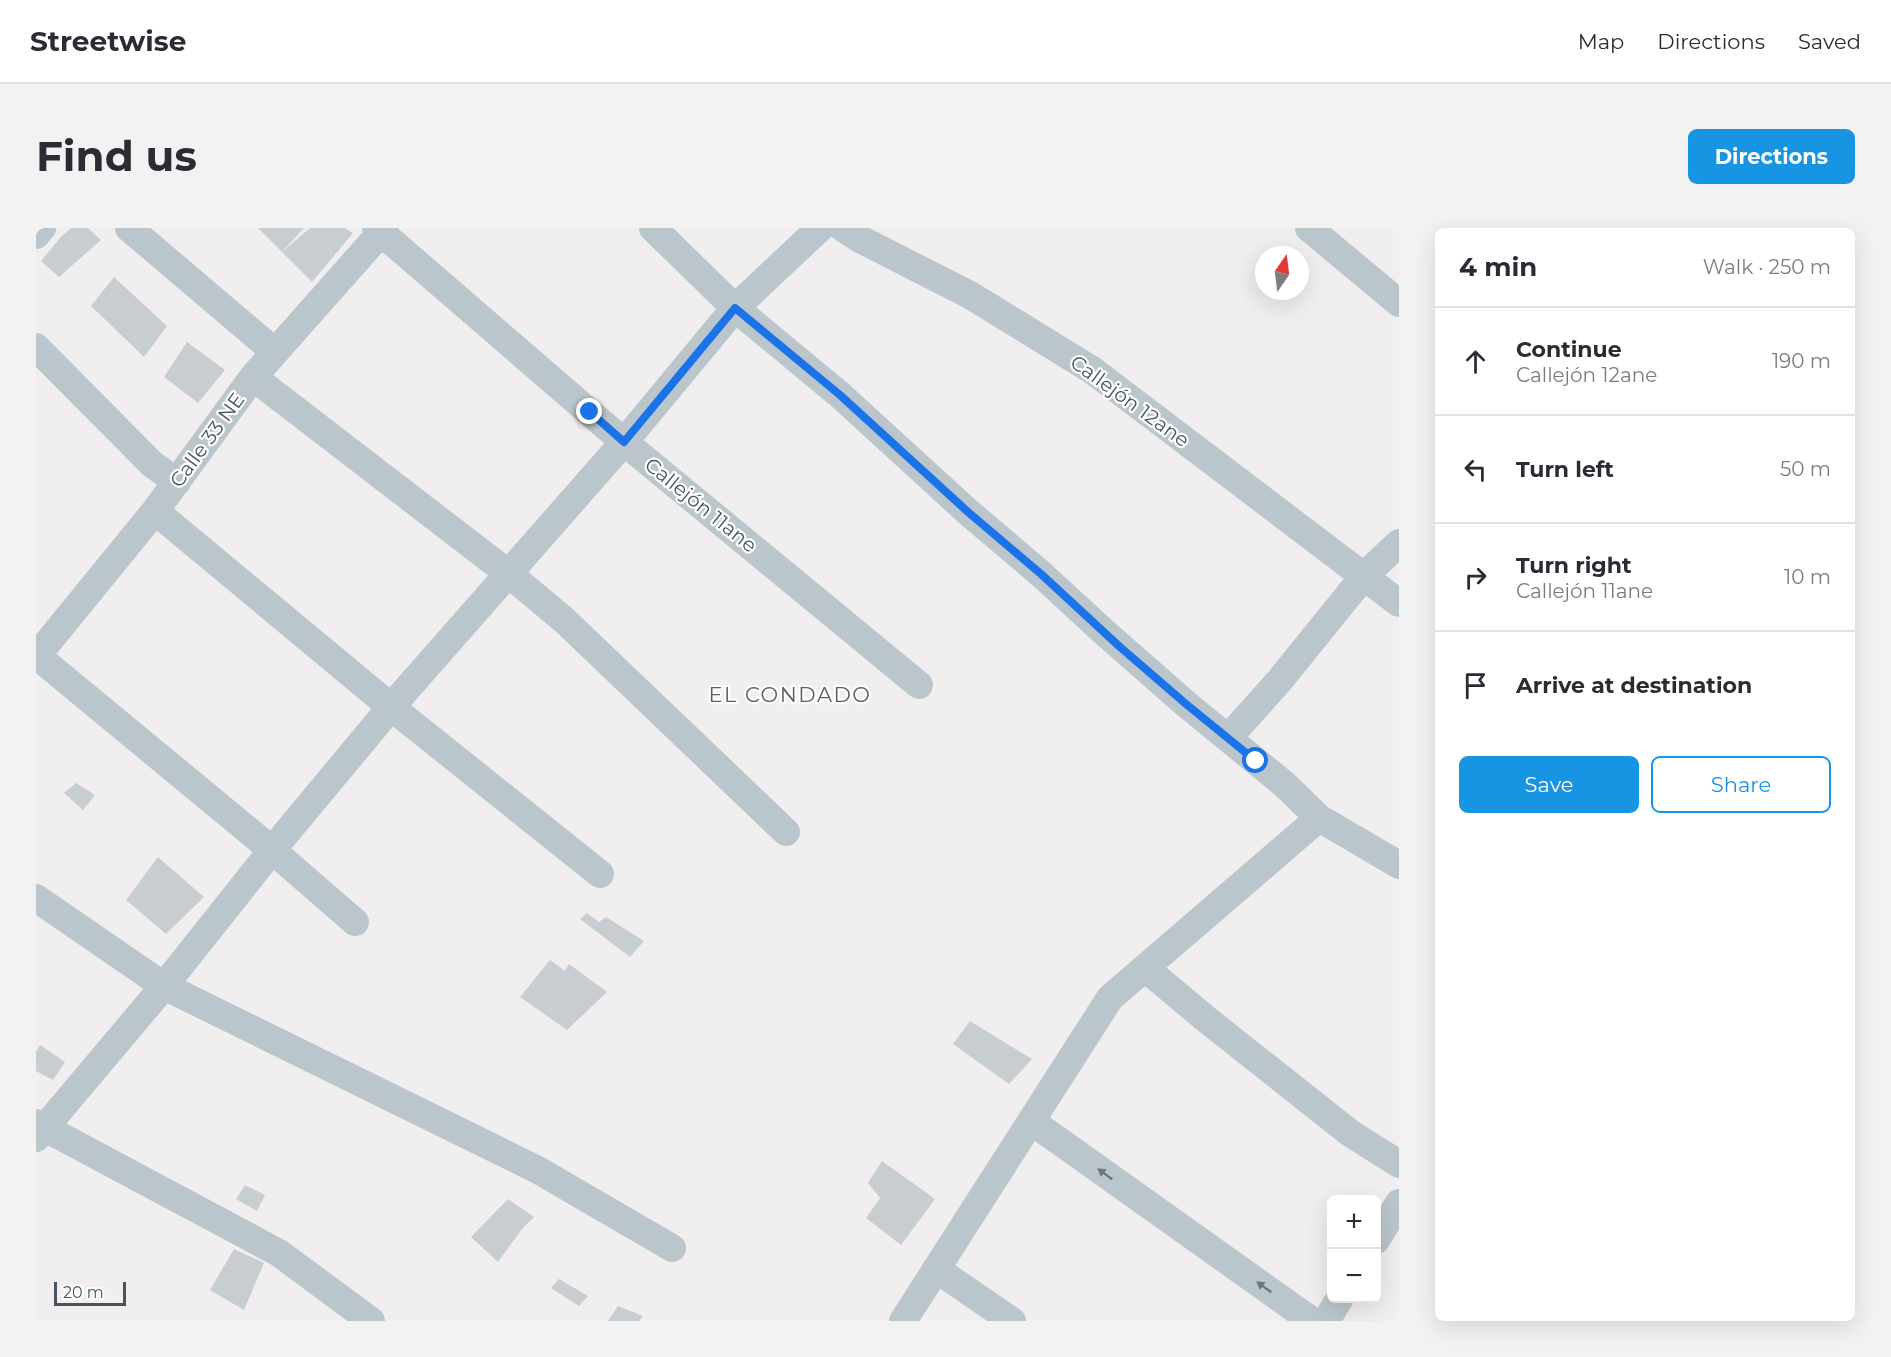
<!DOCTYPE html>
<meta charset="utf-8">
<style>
:root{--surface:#fff;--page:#f2f2f3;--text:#2b2b33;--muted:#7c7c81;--line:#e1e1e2;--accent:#1795e2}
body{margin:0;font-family:Montserrat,sans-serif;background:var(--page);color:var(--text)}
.controls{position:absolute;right:18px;bottom:18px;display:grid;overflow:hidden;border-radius:9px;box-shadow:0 6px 24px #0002}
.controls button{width:54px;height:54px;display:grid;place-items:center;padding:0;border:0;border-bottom:2px solid var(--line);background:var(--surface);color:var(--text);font:30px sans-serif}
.compass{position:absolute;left:1219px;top:18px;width:54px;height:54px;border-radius:50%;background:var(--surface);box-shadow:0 6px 24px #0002;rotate:14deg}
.scale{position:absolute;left:18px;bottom:15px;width:72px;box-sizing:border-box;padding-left:6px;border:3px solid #46565c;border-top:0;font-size:16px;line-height:21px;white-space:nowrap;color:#46565c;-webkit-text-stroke:4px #fff;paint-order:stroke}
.stop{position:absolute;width:18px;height:18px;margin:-14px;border:4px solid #1a73e8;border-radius:50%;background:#fff}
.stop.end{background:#1a73e8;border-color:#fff;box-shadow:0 2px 6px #0008}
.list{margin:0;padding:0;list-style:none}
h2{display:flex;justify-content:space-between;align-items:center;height:78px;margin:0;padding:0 24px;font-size:26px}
h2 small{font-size:20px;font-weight:400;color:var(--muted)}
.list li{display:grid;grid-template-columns:39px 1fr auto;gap:18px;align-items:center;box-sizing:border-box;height:108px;padding:0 24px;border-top:2px solid var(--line)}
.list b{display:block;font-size:22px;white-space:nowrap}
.list p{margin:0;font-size:20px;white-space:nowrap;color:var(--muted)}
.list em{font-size:20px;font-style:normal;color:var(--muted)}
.actions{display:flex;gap:12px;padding:18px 24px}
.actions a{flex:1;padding:14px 0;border:2px solid var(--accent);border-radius:9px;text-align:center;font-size:21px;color:var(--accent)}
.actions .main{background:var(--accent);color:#fff}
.icon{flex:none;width:33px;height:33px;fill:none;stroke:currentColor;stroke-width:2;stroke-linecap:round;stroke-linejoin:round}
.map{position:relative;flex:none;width:1363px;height:1093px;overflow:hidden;border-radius:9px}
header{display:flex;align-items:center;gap:36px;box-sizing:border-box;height:84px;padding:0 30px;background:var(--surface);border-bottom:2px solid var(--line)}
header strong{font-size:28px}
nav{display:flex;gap:33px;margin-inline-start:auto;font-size:21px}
.intro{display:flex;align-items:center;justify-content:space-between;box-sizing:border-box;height:144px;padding:0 36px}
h1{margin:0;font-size:42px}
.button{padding:15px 27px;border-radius:9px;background:var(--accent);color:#fff;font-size:21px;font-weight:700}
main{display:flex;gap:36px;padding:0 36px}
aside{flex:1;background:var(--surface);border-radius:9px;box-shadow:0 6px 24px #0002}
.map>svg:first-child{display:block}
.building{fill:#c8cdd1}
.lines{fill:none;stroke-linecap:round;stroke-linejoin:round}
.minor{stroke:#bac6cc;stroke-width:28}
.oneway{fill:#69787e}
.route{stroke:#1a73e8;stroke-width:8}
.labels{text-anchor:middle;stroke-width:4.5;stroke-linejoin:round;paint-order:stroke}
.street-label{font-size:20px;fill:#46565c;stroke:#fff}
.neighbourhood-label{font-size:21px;letter-spacing:1.5px;fill:#5b6063;stroke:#fff}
</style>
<header>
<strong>Streetwise</strong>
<nav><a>Map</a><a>Directions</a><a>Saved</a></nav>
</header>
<div class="intro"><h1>Find us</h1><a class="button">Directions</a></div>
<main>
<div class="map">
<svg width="1363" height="1093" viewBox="0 0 1363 1093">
<rect width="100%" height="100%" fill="#f1eeef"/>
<path class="building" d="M35 0H52L65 12 23 49 5 33 25 9Z
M222 0H268L246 24Z
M274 0H309L317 5 276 54 246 24Z
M78 49 131 98 108 129 55 78Z
M151 114 189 142 162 175 128 149Z
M40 555 59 567 47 582 28 565Z
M122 629 168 669 130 706 90 672Z
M551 685 563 694 570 689 608 713 594 729 544 691Z
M514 732 529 743 533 736 571 764 531 802 484 769Z
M934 793 996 831 973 856 917 816Z
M4 817 29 834 17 852 0 843V824Z
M846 933 899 971 865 1017 830 990 844 970 832 955Z
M209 957 229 967 221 983 200 971Z
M472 971 498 989 486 1001 462 1034 435 1009Z
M198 1021 228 1035 208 1082 174 1062Z
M523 1051 552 1068 543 1078 515 1060Z
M582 1078 607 1088 603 1093H572Z"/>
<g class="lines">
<path class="minor" d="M93 0 239 124
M340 0 588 214 883 457
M617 0 699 80 804 167 932 284 1005 346 1068 404 1150 476 1248 556 1283 590 1363 637
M807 0 824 11 934 67 1056 142 1363 375
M1273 0 1363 75
M0 7 6 0
M0 119 116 236 141 254
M217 149 473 346 528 392 750 604
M119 283 355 479 564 646
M1 428 236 622 319 694
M0 429 119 283 217 149 349 0
M1192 510 1244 452 1328 348 1363 315
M0 670 128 758 502 942 636 1020
M1109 740 1170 791 1314 905 1363 936
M995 893 1276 1093
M0 895 243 1025 335 1093
M0 910 128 758 236 622 355 479 588 214 699 80 784 0
M1340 1012 1363 975
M900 1041 976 1093
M867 1093 1074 770 1283 590
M1290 1093 1304 1070"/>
</g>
<defs><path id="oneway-solid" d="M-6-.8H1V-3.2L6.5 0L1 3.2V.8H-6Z" transform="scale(1.5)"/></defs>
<g class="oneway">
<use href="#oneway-solid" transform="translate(1069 946) rotate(-144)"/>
<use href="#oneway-solid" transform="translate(1228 1059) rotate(-144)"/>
</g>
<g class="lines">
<path class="route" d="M554 184 588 214 699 80 804 167 932 284 1005 346 1084 419 1150 476 1220 533"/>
</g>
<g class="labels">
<g class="street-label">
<text transform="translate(1094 173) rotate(36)" y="7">Callejón 12ane</text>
<text transform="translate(171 212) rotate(-54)" y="7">Calle 33 NE</text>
<text transform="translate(665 277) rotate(39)" y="7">Callejón 11ane</text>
</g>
<g class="neighbourhood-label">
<text x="754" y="474">EL CONDADO</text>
</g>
</g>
</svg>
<div class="controls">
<button>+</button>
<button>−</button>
</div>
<svg class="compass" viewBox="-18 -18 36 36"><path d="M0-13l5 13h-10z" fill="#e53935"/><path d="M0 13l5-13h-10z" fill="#7c7c81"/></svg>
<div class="scale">20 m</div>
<div class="stop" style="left:1220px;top:533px"></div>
<div class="stop end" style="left:554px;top:184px"></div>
</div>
<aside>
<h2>4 min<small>Walk · 250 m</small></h2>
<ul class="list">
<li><svg class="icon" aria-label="ahead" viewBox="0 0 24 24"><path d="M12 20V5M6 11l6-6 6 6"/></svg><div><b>Continue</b><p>Callejón 12ane</p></div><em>190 m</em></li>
<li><svg class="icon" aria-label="left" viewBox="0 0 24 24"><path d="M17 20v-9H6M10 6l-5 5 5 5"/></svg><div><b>Turn left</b></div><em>50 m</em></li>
<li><svg class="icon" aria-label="right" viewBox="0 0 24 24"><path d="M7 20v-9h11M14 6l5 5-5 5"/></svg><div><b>Turn right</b><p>Callejón 11ane</p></div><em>10 m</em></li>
<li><svg class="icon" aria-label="arrive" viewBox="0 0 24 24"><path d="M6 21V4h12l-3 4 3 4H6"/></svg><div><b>Arrive at destination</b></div></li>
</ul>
<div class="actions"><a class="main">Save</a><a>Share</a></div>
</aside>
</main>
